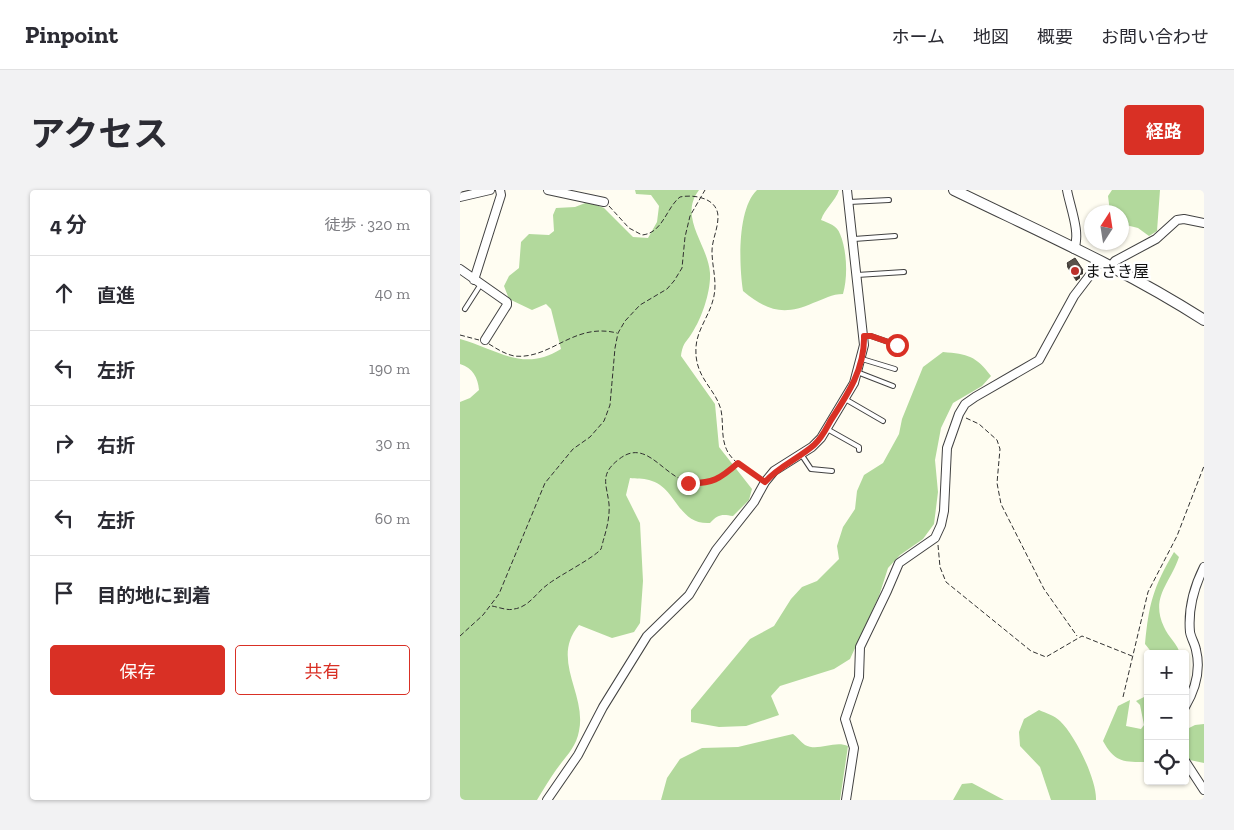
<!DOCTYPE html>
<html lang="ja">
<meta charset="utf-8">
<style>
:root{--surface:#fff;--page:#f2f2f3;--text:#2b2b33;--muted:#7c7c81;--line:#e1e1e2;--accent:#d93025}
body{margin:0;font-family:"Zilla Slab","Noto Sans JP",serif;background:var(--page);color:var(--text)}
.controls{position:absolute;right:15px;bottom:15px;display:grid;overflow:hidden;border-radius:5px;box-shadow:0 1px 4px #0004}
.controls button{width:45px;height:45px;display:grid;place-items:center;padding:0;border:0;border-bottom:1px solid var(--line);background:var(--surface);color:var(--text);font:25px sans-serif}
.compass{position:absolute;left:624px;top:15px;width:45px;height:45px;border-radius:50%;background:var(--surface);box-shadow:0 1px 4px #0004;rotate:12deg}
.stop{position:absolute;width:15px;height:15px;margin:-11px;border:4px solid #d93025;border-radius:50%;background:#fff}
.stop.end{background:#d93025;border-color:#fff;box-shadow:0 1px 5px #0008}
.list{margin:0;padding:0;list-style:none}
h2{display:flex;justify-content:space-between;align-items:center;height:65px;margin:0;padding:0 20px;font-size:21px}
h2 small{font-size:16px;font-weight:400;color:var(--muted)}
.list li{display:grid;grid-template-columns:32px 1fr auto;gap:15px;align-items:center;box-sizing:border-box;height:75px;padding:0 20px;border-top:1px solid var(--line)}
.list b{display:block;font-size:19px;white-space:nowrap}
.list em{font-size:16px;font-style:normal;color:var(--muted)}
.actions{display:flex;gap:10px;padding:15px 20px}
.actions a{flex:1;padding:11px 0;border:1px solid var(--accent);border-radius:5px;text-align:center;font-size:18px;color:var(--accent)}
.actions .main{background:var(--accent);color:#fff}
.icon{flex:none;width:28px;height:28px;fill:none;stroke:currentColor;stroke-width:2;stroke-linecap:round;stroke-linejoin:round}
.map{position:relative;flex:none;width:744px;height:610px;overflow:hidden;border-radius:5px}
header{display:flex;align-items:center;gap:30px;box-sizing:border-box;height:70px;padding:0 25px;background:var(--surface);border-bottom:1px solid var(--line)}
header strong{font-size:24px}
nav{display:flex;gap:28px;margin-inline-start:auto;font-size:18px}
.intro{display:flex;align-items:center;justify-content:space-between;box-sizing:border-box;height:120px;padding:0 30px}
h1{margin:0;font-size:35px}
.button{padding:12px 22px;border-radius:5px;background:var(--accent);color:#fff;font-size:18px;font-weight:700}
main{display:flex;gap:30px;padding:0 30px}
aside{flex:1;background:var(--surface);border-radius:5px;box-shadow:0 1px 4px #0004}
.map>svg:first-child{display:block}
.forest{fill:#b2d99c}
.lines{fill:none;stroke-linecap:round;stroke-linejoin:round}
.service-casing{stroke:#424242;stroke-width:6}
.minor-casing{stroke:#424242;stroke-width:10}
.tertiary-casing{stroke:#424242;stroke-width:12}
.path{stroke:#313131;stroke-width:1;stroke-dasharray:5 2.5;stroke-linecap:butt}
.service{stroke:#fff;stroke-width:4}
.minor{stroke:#fff;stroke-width:8}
.tertiary{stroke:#fff;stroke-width:10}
.wall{fill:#4c4741}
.shaded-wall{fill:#3e3935}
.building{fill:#58524c;stroke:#3e3935}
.route{stroke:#d93025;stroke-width:6}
.poi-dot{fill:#bc302b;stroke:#fff;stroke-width:2}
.labels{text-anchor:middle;stroke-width:5;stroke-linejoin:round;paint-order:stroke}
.poi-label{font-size:16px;fill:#0f0f0f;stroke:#fff;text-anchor:start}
</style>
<header>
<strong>Pinpoint</strong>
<nav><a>ホーム</a><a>地図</a><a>概要</a><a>お問い合わせ</a></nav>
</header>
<div class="intro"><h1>アクセス</h1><a class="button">経路</a></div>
<main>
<aside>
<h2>4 分<small>徒歩 · 320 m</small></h2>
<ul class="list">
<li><svg class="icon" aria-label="ahead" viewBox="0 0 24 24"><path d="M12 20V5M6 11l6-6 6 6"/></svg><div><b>直進</b></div><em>40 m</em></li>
<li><svg class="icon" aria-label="left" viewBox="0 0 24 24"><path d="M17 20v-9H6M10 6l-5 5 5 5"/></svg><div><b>左折</b></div><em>190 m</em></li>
<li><svg class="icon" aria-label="right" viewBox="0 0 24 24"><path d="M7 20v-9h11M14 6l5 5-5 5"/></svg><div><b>右折</b></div><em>30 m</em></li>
<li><svg class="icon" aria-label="left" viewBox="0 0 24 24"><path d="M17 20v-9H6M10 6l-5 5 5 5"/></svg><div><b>左折</b></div><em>60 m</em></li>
<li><svg class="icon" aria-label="arrive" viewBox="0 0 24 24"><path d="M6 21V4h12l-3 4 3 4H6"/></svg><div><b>目的地に到着</b></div></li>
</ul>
<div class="actions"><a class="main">保存</a><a>共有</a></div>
</aside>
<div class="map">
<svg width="744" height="610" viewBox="0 0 744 610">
<rect width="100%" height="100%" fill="#fffdf2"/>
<path class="forest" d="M175 0H239C218 28 248 54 250 83 251 101 242 128 232 143 226 153 223 152 221 166L255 214 259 257 292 299 289 310 273 326C262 324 258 324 250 333 217 335 217 297 189 290 183 288 176 289 170 288L166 305 180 333 183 391 180 433 174 442 152 448 119 435C90 469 127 504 119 541 116 558 105 567 96 580 89 590 83 600 77 610H0V212L10 208 19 200C18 188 13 178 0 174V149C37 159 63 183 101 159L91 119 86 114 72 120 49 109 44 96 49 86 59 78 61 52 69 44 89 45 94 41 93 25 96 18 115 17 128 12 144 18 173 47 188 48 197 32 199 16 191 5 176 4Z
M297 0H379C375 12 365 18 361 30 368 33 377 35 380 44 387 60 388 87 383 104 372 104 364 109 353 113 324 126 307 121 283 101 279 75 277 19 297 0Z
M652 0H700L697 41 689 46 678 38 662 34V22H650L648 6Z
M483 162C508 164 516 166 531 186L522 196 493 213 481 238 475 270 478 302 474 334 463 349 440 365 428 378 419 406 390 469 374 479 320 496 311 506 319 525 286 536 259 537 231 532V520L290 449 314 436 331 409 342 397 357 391 379 369 377 356 383 337 395 319 397 301 404 285 423 273 439 244 442 229 463 177Z
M714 362 719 367C710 394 690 407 704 437 708 447 718 454 720 464H693L685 454C689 413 693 398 714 362Z
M688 505V572C664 572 655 573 643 551L658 516 670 510 666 536 681 539 684 535 680 515 676 511Z
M579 520C586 523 595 526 600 531 615 545 637 590 636 610H591L580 577 560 556 559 542 564 529Z
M744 534V573L725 569V540L735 535Z
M333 544C337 547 341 552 345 555 358 562 374 550 388 556L380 610H201L207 588 220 569 242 558 278 557Z
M512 593 544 610H493L502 594Z"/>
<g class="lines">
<defs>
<path id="service" d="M389 12 429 10
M394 49 435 46
M397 85 444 82
M5 119 21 94
M404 146H411L437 155
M402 169 435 179
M397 182 433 196
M385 209 423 231
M367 239 399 257V260
M341 264 351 279 372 281"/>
<path id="minor" d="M88 0 144 12
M607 0C610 17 621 43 614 59
M0 7 30 0
M650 77 655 71 696 49 717 30 724 29 744 33
M0 79 47 112V115L25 150
M14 90 41 5 40 0
M725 517C735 500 741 480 736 460 735 454 731 448 730 442 728 420 734 397 744 377
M725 571 744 600
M87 610 118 565 143 517 187 446 229 405 256 360 294 312 305 292 314 281 352 257 361 248 394 193 404 155 387 0
M386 610 394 558 385 529 399 487 400 457 427 401 439 373 475 348 481 335 484 321 487 258 499 224 505 214 515 207 579 170 614 106 640 72"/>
<path id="tertiary" d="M494 0C578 41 665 79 744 130"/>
</defs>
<use href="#service" class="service-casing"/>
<use href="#minor" class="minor-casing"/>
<use href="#tertiary" class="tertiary-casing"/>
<path class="path" d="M149 16 169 38 182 45C203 43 206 18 220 7 234 4 258 8 258 27 258 39 252 50 252 61 252 78 258 93 253 110 249 126 237 140 236 157 234 188 255 197 261 220 264 235 260 250 269 264 276 274 289 282 298 289
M0 145 19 150
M29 154C37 159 45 164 54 166 91 170 113 132 157 143
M506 228 519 234 537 250 540 259 537 293 541 314 584 399 617 446
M478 355 480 377 486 392 571 461 586 467 622 446 672 466
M32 416C38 417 48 421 54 419 69 417 76 403 87 395 98 386 134 368 141 359 142 356 143 351 144 348 147 338 150 325 149 314 147 295 139 285 158 270 199 236 213 334 277 273
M0 446 23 425 39 404 85 293 113 259 130 247 144 231 150 215 155 158 158 143 165 131 180 115 207 99 214 91 222 78 225 47 230 26 245 0
M663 507 688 402 717 346 744 276"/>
<use href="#service" class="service"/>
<use href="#minor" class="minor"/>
<use href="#tertiary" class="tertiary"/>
</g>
<path class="wall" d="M607 73 623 84 620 85V88L616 91 607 77Z"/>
<path class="shaded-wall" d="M623 80V84L620 85V88L616 91V87L620 82Z"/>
<path class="building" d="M615 68 623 80 620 82V84L616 87 607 73Z"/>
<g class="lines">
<path class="route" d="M228 293C252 294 260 289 278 273L305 292C319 276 338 269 354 255 362 248 366 239 371 230 388 204 405 178 404 146H411L437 155"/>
</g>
<circle class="poi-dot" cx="615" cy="81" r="5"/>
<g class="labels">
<g class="poi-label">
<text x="625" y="87">まさき屋</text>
</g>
</g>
</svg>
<div class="controls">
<button>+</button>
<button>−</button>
<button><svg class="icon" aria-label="locate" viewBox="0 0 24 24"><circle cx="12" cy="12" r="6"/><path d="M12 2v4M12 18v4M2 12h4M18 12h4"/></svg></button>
</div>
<svg class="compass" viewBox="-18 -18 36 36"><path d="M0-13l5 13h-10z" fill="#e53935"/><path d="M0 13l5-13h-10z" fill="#7c7c81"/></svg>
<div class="stop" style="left:437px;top:155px"></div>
<div class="stop end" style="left:228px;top:293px"></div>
</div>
</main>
